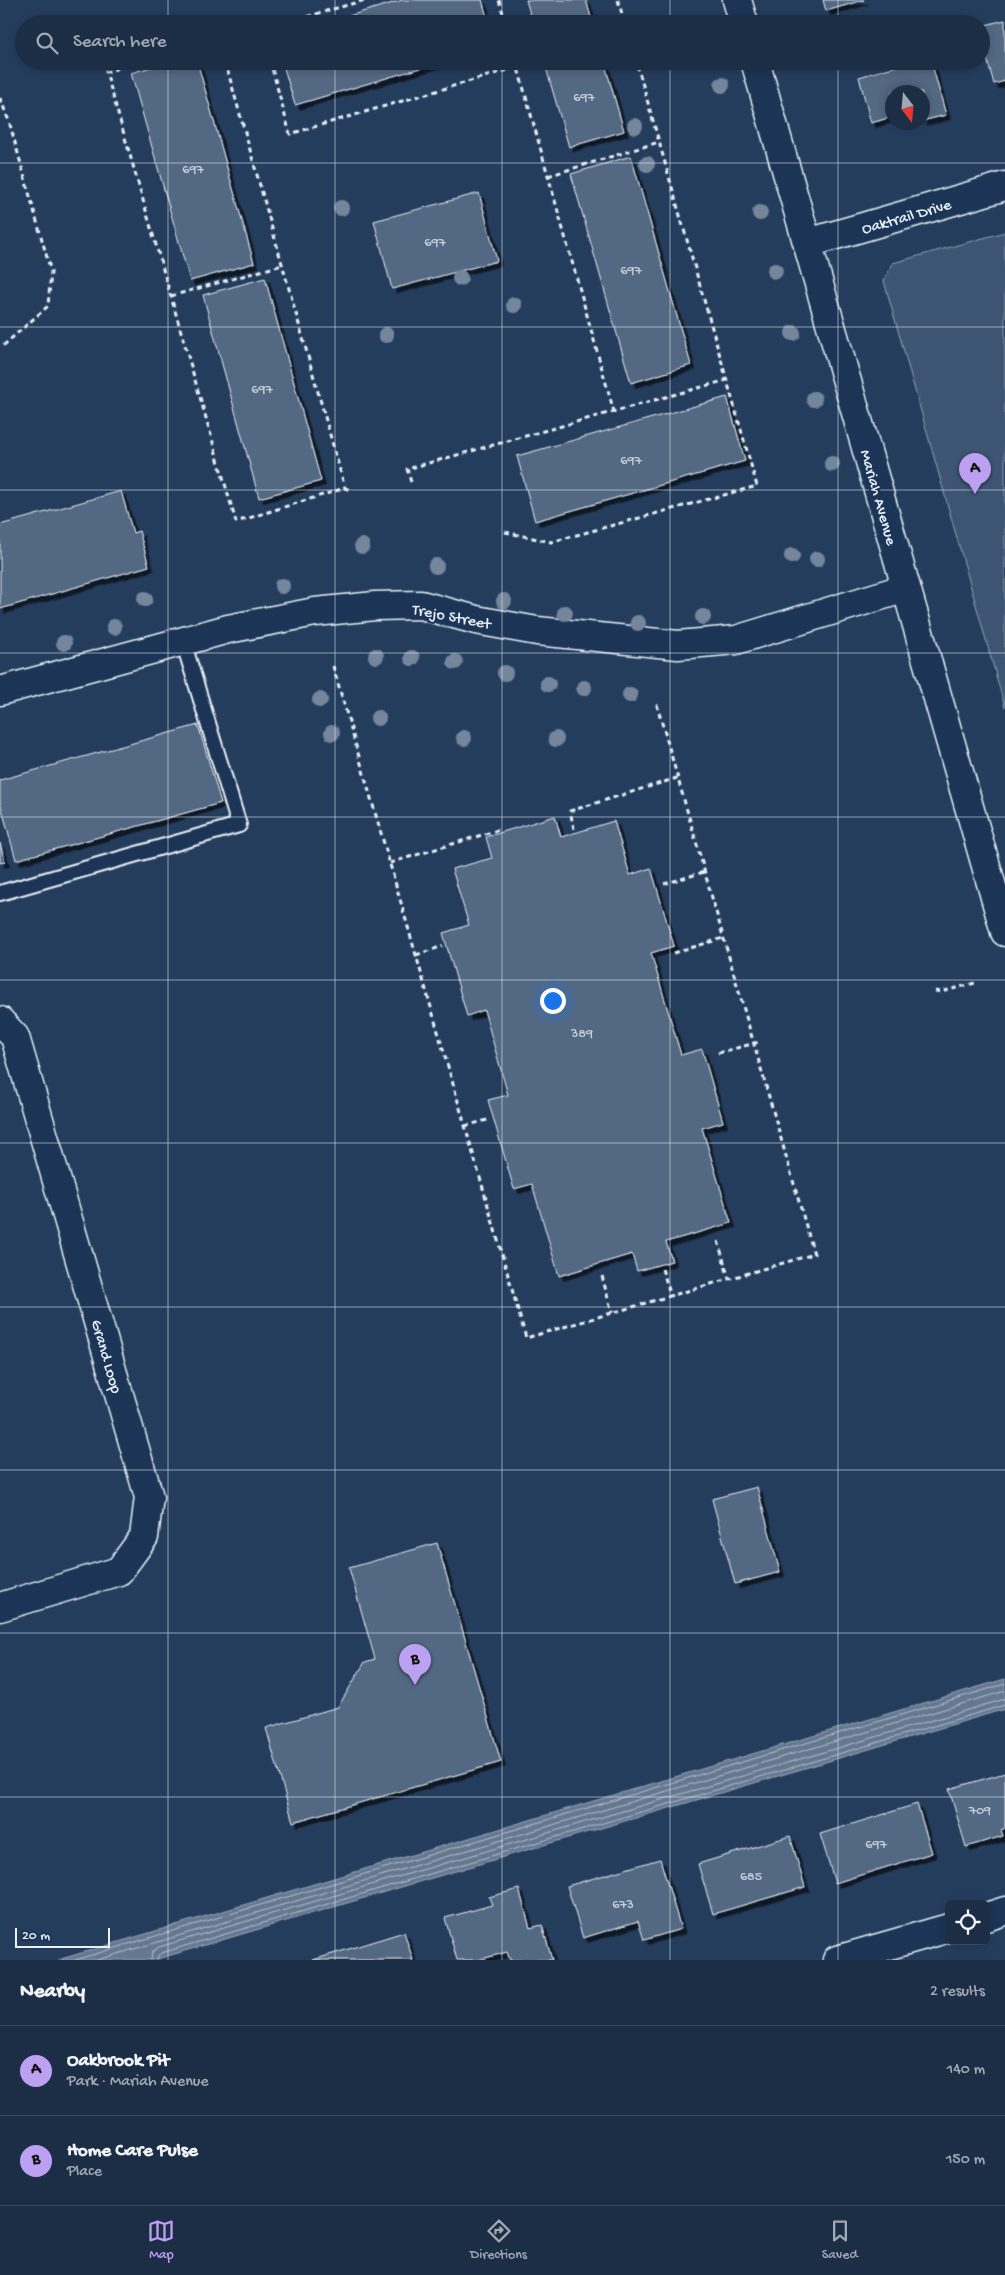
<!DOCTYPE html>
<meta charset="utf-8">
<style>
:root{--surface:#1c2e46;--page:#293a51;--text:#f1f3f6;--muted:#a0a8b3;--line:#3a4a5f;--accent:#bca0f2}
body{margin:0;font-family:"Gochi Hand",sans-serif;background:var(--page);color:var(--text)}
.controls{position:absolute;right:15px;bottom:15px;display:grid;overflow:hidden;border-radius:8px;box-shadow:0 2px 8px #0003}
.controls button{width:45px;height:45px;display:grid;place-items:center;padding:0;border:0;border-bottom:1px solid var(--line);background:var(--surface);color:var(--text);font:25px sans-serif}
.compass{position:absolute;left:885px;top:85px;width:45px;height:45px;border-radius:50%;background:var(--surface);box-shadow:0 2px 8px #0003;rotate:164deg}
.scale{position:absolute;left:15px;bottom:12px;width:95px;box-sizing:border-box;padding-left:5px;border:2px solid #e8f1f8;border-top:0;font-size:14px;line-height:18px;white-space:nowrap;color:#e8f1f8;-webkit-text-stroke:4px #1d3557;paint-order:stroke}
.you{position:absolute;left:552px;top:1000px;width:18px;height:18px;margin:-12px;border:4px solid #fff;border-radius:50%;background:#1a73e8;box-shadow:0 0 0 8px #1a73e833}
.badge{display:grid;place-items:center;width:32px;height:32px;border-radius:50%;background:var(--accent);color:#111;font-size:16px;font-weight:700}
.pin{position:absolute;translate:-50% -41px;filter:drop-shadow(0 1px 2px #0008)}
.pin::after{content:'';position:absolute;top:26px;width:18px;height:15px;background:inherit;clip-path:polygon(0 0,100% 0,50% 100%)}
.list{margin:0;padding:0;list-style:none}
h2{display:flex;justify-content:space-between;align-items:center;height:65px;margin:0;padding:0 20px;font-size:21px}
h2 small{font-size:16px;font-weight:400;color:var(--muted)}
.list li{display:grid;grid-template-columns:32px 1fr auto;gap:15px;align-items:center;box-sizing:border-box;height:90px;padding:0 20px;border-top:1px solid var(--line)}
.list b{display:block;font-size:19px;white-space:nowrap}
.list p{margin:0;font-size:16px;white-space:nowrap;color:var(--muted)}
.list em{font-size:16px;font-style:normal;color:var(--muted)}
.icon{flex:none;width:28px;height:28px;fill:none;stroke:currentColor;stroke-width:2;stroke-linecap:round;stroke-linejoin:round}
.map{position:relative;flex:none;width:1005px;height:1960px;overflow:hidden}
.search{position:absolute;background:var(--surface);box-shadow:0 2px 8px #0003;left:15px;right:15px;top:15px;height:55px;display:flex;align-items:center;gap:12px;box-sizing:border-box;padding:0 18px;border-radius:28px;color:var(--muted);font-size:19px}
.sheet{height:245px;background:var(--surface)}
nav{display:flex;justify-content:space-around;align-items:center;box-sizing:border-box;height:70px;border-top:1px solid var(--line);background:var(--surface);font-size:14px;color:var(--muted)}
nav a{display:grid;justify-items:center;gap:2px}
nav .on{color:var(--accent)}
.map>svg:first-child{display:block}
.green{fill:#3e5472;stroke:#93a2b5}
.water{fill:#657890;stroke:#99a8ba}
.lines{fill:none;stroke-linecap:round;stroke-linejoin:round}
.shore{stroke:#b4c1ce;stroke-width:1}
.building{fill:#536782;stroke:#e8f1f8;filter:url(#shadow)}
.service-casing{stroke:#e8f1f8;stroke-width:18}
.minor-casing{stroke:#e8f1f8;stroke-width:31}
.path{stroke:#e8f1f8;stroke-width:3;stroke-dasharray:5 4;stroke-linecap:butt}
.service{stroke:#1d3557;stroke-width:14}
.minor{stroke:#1d3557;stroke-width:28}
.tree{fill:#74869c}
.grid{fill:none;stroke:#e8f1f8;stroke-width:1;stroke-opacity:0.55}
.labels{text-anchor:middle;stroke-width:4.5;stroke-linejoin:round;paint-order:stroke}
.number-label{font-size:14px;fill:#c3ceda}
.street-label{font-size:16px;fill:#e8f1f8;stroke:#1d3557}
</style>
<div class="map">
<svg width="1005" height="1960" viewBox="0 0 1005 1960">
<defs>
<filter id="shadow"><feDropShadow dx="4.5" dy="4.5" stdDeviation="0" flood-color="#0009"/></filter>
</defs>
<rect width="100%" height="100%" fill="#253d5d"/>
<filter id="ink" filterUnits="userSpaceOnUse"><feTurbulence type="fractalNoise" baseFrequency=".02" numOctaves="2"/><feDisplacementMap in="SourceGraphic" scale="10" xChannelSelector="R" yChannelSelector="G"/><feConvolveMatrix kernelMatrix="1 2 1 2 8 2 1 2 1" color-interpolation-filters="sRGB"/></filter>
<g filter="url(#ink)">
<path class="green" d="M1005 232V707L884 281 893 263Z"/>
<path class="water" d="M1005 1679V1709L154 1960H58Z"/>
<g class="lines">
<path class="shore" d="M75 1960 1005 1684
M97 1960 1005 1691
M151 1960 152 1952 159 1947 1005 1699
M157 1960 158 1956 161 1953 1005 1705"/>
</g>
<path class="building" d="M403 0H482L489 24H321Z
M526 0H586L593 24H533Z
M823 0H864L826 11Z
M1005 20V81L994 84 981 37V26Z
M172 61H197L254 263 190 281 131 73Z
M282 61H444L295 105Z
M544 61H604L624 131 569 147Z
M914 61H931L946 115 922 121V92H892V117L871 123 859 77Z
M631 156 691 365 631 383 571 174Z
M479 193 497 261 392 289 374 221Z
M265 278 321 481 259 498 203 295Z
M727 397 745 461 535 521 517 456Z
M121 491 133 533 139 531 149 566 0 609V525Z
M198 725 221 803 16 860 0 802V780Z
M555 816 561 837 614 821 630 875 651 868 674 946 651 953 681 1055 702 1049 723 1122 702 1128 731 1223 666 1242 672 1261 637 1271 632 1254 559 1276 532 1184 514 1189 488 1100 508 1095 484 1010 467 1016 443 933 469 925 452 869 492 858 486 837Z
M0 843 5 862 0 863Z
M757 1487 780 1572 735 1584 712 1499Z
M437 1543 501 1762 293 1822 266 1728 338 1707 365 1662 375 1659 349 1568Z
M1005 1773V1828L1001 1830 1003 1836 966 1847 949 1789Z
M917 1804 932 1853 835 1883 820 1834Z
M790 1836 805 1887 713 1914 698 1864Z
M660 1859 681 1929 644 1940 638 1921 583 1938 567 1886Z
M519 1889 530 1928 542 1925 552 1960H510L507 1952 478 1960H457L445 1918 492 1905 489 1897Z
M404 1932 413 1960H313Z"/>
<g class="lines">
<defs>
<path id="service" d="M0 893 239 825 183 641"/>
<path id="minor" d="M737 0 744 24
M755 61 1005 932
M808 243 1005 186
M0 691 228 629 315 612 375 606 421 605 476 620 537 631 678 645 736 640 906 588
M0 1021 15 1037 149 1497 144 1537 119 1571 0 1607
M986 1917 1005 1911
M837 1960 949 1928"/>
</defs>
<use href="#service" class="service-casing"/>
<use href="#minor" class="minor-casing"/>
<path class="path" d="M499 0 506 24
M618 0 625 24
M281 24 365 0
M144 61 106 72 236 522 345 488 350 490
M225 61 345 488
M270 61 290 134 518 67
M516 61 614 412
M0 98 9 121 51 272 48 306 4 345 0 346
M548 176 659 142
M171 296 282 265
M411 482 407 469 727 380
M505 532 551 542 757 486 636 61
M333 666 526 1338 814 1254 656 702
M574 829 570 811 677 778
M390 863 498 830
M664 884 704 872
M674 953 723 938
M416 955 443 946
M935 991 941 992 975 983
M718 1053 759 1042
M465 1126 491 1119
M718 1241 729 1279
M662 1269 671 1296
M602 1276 612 1313"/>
<use href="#service" class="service"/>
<use href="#minor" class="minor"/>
</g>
<g class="tree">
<circle cx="722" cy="85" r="8"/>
<circle cx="635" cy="126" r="8"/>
<circle cx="647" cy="164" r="8"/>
<circle cx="341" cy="208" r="8"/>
<circle cx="760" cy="213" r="8"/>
<circle cx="775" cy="271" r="8"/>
<circle cx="460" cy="278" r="8"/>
<circle cx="514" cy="305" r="8"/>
<circle cx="793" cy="333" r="8"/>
<circle cx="386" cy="335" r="8"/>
<circle cx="814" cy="399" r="8"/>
<circle cx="832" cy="464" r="8"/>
<circle cx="362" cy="546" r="8"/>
<circle cx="792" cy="556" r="8"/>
<circle cx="817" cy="559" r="8"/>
<circle cx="436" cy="566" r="8"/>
<circle cx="282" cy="586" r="8"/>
<circle cx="145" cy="599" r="8"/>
<circle cx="504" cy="601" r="8"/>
<circle cx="565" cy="613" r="8"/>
<circle cx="703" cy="617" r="8"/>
<circle cx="638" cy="623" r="8"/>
<circle cx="114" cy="627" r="8"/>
<circle cx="64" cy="643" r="8"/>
<circle cx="376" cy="656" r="8"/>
<circle cx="412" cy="658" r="8"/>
<circle cx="455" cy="662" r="8"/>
<circle cx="505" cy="673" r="8"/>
<circle cx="548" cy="684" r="8"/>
<circle cx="584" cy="688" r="8"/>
<circle cx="630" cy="695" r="8"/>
<circle cx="320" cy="700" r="8"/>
<circle cx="378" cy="718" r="8"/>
<circle cx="332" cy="733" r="8"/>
<circle cx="464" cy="738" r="8"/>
<circle cx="556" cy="739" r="8"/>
</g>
</g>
<path class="grid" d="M168 0V24M335 0V24M502 0V24M670 0V24M838 0V24M168 61V1960M335 61V1960M502 61V1960M670 61V1960M838 61V1960M0 163H1005M0 327H1005M0 490H1005M0 653H1005M0 817H1005M0 980H1005M0 1143H1005M0 1307H1005M0 1470H1005M0 1633H1005M0 1797H1005"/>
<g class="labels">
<g class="number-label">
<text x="584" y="101">697</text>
<text x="193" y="173">697</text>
<text x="435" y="246">697</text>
<text x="631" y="274">697</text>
<text x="262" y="393">697</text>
<text x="631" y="464">697</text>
<text x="582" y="1037">389</text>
<text x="980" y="1814">709</text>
<text x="876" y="1848">697</text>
<text x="751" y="1880">685</text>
<text x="623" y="1908">673</text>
</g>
<g class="street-label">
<text transform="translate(906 215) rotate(-16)" y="6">Oaktrail Drive</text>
<text transform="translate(880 497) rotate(74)" y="6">Mariah Avenue</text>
<text transform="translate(452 615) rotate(11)" y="6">Trejo Street</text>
<text transform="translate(108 1356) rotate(74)" y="6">Grand Loop</text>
</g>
</g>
</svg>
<div class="controls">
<button><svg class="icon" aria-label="locate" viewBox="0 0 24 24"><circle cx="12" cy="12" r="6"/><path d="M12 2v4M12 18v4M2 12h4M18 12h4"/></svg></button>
</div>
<svg class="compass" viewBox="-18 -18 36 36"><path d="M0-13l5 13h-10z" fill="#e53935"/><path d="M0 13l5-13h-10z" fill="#a0a8b3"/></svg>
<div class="scale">20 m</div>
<div class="you"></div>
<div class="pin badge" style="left:975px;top:494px">A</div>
<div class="pin badge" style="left:415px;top:1685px">B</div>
<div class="search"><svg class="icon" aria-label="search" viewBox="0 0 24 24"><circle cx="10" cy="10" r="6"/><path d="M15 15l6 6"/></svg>Search here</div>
</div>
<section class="sheet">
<h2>Nearby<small>2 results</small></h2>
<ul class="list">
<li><span class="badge">A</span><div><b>Oakbrook Pit</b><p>Park · Mariah Avenue</p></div><em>140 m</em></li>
<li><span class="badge">B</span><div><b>Home Care Pulse</b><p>Place</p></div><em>150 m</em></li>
</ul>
</section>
<nav>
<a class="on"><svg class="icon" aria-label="map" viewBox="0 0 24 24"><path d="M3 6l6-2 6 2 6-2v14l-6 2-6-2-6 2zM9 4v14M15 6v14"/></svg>Map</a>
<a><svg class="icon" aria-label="directions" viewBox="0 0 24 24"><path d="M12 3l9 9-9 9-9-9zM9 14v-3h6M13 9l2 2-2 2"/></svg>Directions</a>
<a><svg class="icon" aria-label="saved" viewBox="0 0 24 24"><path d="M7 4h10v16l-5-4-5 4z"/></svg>Saved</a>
</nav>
